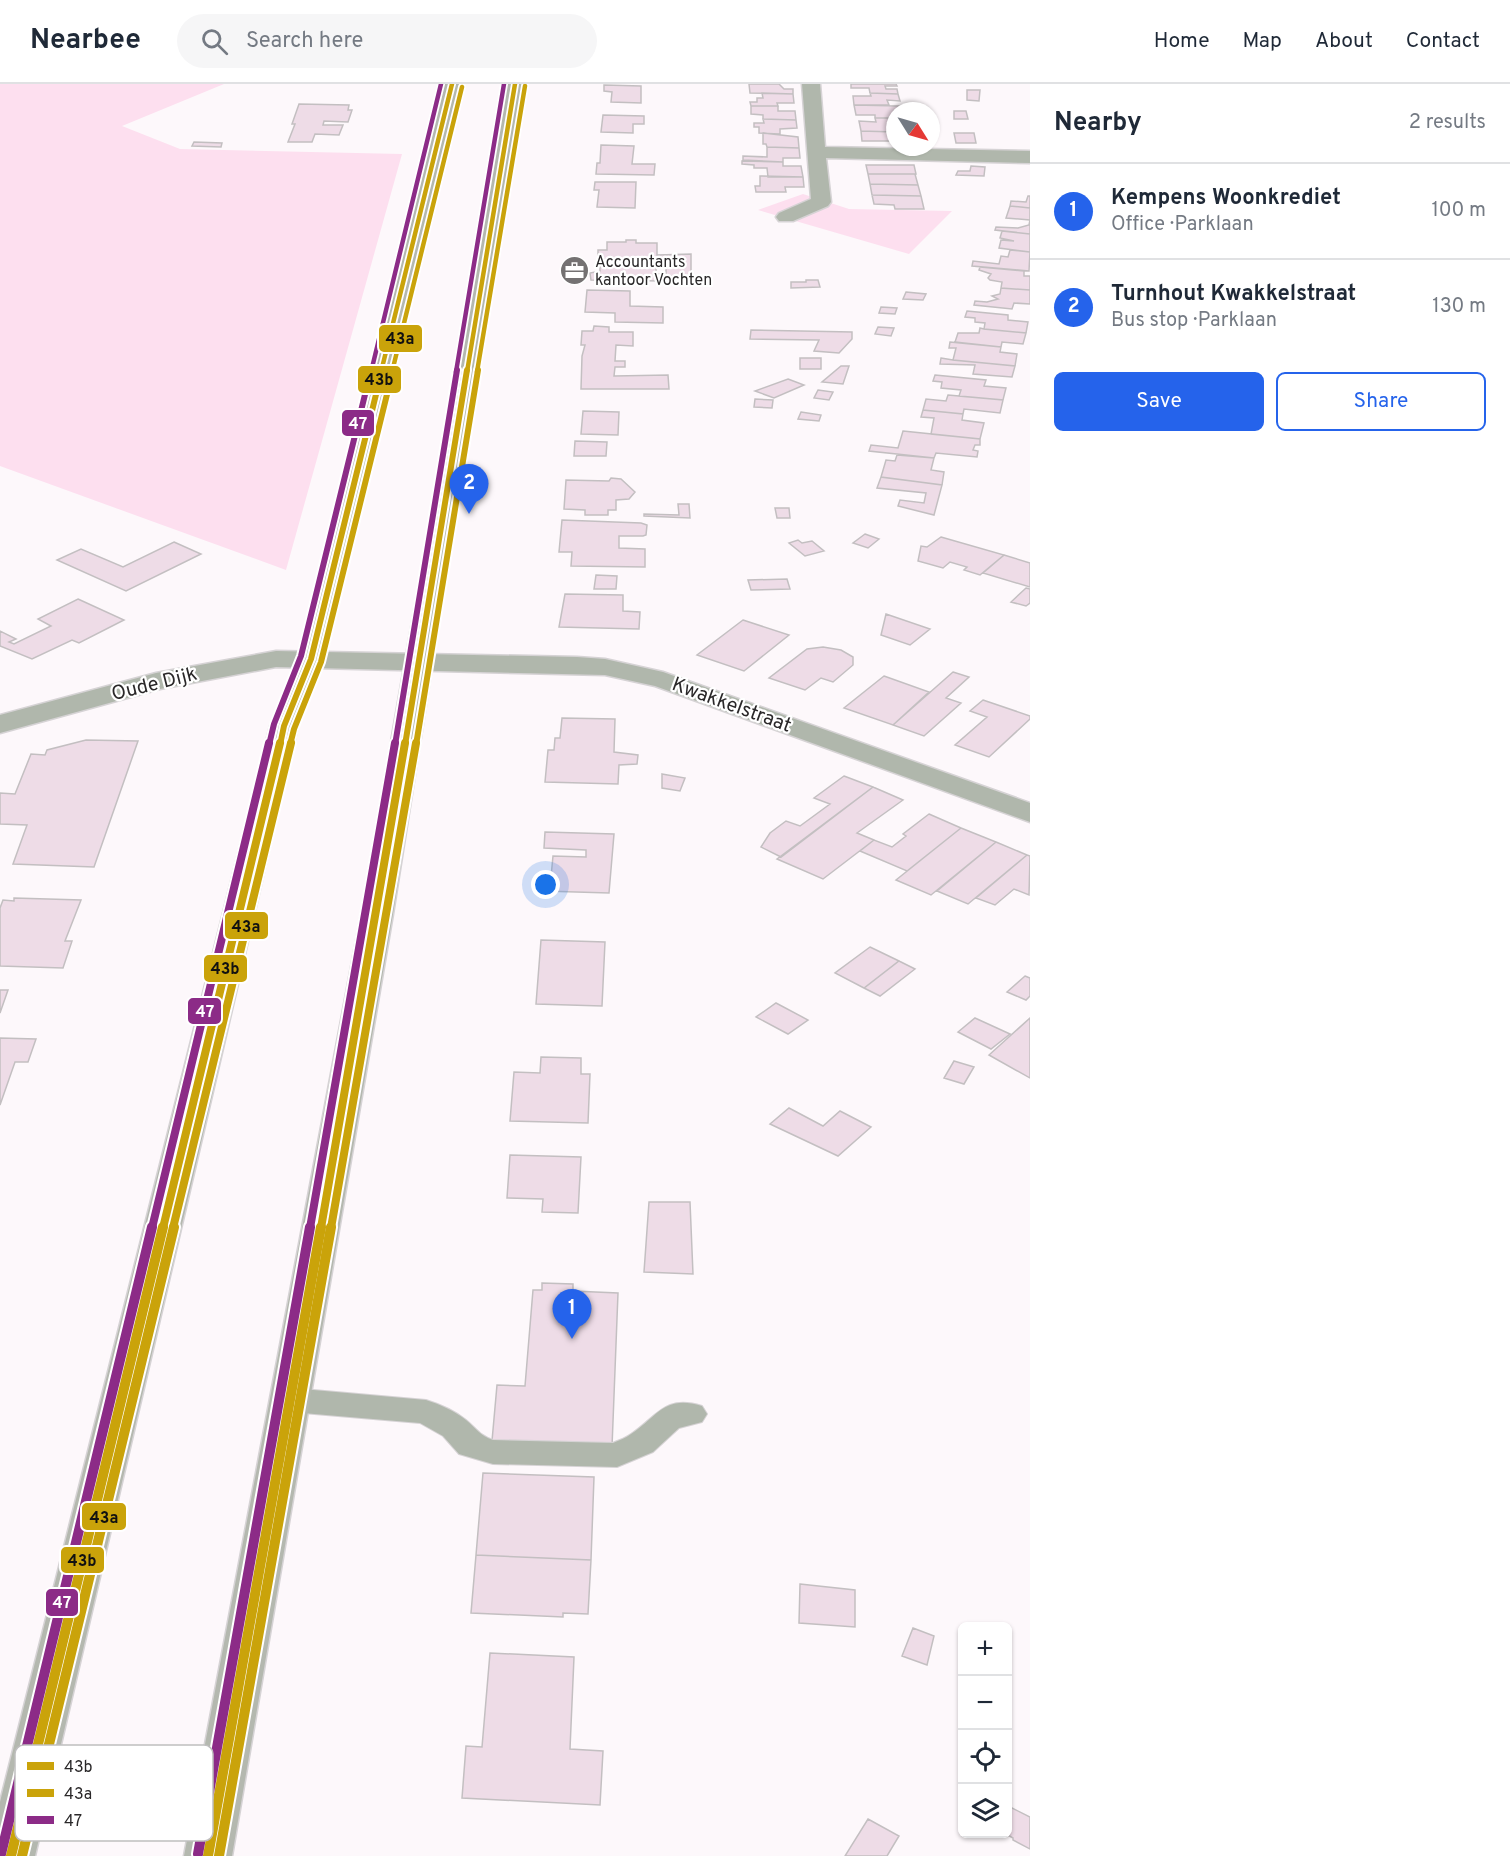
<!DOCTYPE html>
<meta charset="utf-8">
<style>
:root{--surface:#fff;--page:#f6f6f7;--text:#1f2937;--muted:#747a83;--line:#e0e1e3;--accent:#2563eb}
body{margin:0;font-family:Overpass,sans-serif;background:var(--page);color:var(--text)}
.controls{position:absolute;right:18px;bottom:18px;display:grid;overflow:hidden;border-radius:9px;box-shadow:0 2px 4px #0004}
.controls button{width:54px;height:54px;display:grid;place-items:center;padding:0;border:0;border-bottom:2px solid var(--line);background:var(--surface);color:var(--text);font:30px sans-serif}
.compass{position:absolute;left:886px;top:18px;width:54px;height:54px;border-radius:50%;background:var(--surface);box-shadow:0 2px 4px #0004;rotate:127deg}
.you{position:absolute;left:546px;top:801px;width:21px;height:21px;margin:-15px;border:4px solid #fff;border-radius:50%;background:#1a73e8;box-shadow:0 0 0 9px #1a73e833}
.badge{display:grid;place-items:center;width:39px;height:39px;border-radius:50%;background:var(--accent);color:#fff;font-size:20px;font-weight:700}
.pin{position:absolute;translate:-50% -50px;filter:drop-shadow(0 2px 3px #0008)}
.pin::after{content:'';position:absolute;top:32px;width:21px;height:18px;background:inherit;clip-path:polygon(0 0,100% 0,50% 100%)}
.list{margin:0;padding:0;list-style:none}
h2{display:flex;justify-content:space-between;align-items:center;height:78px;margin:0;padding:0 24px;font-size:26px}
h2 small{font-size:20px;font-weight:400;color:var(--muted)}
.list li{display:grid;grid-template-columns:39px 1fr auto;gap:18px;align-items:center;box-sizing:border-box;height:96px;padding:0 24px;border-top:2px solid var(--line)}
.list b{display:block;font-size:22px;white-space:nowrap}
.list p{margin:0;font-size:20px;white-space:nowrap;color:var(--muted)}
.list em{font-size:20px;font-style:normal;color:var(--muted)}
.actions{display:flex;gap:12px;padding:18px 24px}
.actions a{flex:1;padding:14px 0;border:2px solid var(--accent);border-radius:9px;text-align:center;font-size:21px;color:var(--accent)}
.actions .main{background:var(--accent);color:#fff}
.icon{flex:none;width:33px;height:33px;fill:none;stroke:currentColor;stroke-width:2;stroke-linecap:round;stroke-linejoin:round}
.map{position:relative;flex:none;width:1030px;height:1772px;overflow:hidden}
header{display:flex;align-items:center;gap:36px;box-sizing:border-box;height:84px;padding:0 30px;background:var(--surface);border-bottom:2px solid var(--line)}
header strong{font-size:28px}
nav{display:flex;gap:33px;margin-inline-start:auto;font-size:21px}
.search{width:420px;height:54px;background:var(--page);display:flex;align-items:center;gap:15px;box-sizing:border-box;padding:0 21px;border-radius:33px;color:var(--muted);font-size:22px}
main{display:flex}
aside{flex:1;background:var(--surface)}
.map>svg:first-child{display:block}
.green{fill:#fddfef}
.building{fill:#eedce7;stroke:#c3bfc1;stroke-width:1.5}
.lines{fill:none;stroke-linecap:round;stroke-linejoin:round}
.lane-casing{stroke:#d6d3d5;stroke-width:2}
.street-casing{stroke:#d6d3d5;stroke-width:3}
.primary-casing{stroke:#d6d3d5;stroke-width:3}
.lane{fill:#b0b7ac;fill-rule:evenodd}
.street{fill:#b0b7ac;fill-rule:evenodd}
.primary{fill:#b4b8af;fill-rule:evenodd}
.bus-1-far3-casing{stroke:#fff;stroke-width:8}
.bus-1-far2-casing{stroke:#fff;stroke-width:10}
.bus-1-far1-casing{stroke:#fff;stroke-width:12}
.bus-1-casing{stroke:#fff;stroke-width:14}
.bus-2-far3-casing{stroke:#fff;stroke-width:8}
.bus-2-far2-casing{stroke:#fff;stroke-width:10}
.bus-2-far1-casing{stroke:#fff;stroke-width:12}
.bus-2-casing{stroke:#fff;stroke-width:14}
.bus-3-far3-casing{stroke:#fff;stroke-width:8}
.bus-3-far2-casing{stroke:#fff;stroke-width:10}
.bus-3-far1-casing{stroke:#fff;stroke-width:12}
.bus-3-casing{stroke:#fff;stroke-width:14}
.bus-1-far3{stroke:#caa30a;stroke-width:4.5}
.bus-1-far2{stroke:#caa30a;stroke-width:6}
.bus-1-far1{stroke:#caa30a;stroke-width:8}
.bus-1{stroke:#caa30a;stroke-width:10}
.bus-2-far3{stroke:#caa30a;stroke-width:4.5}
.bus-2-far2{stroke:#caa30a;stroke-width:6}
.bus-2-far1{stroke:#caa30a;stroke-width:8}
.bus-2{stroke:#caa30a;stroke-width:10}
.bus-3-far3{stroke:#8c2b87;stroke-width:4.5}
.bus-3-far2{stroke:#8c2b87;stroke-width:6}
.bus-3-far1{stroke:#8c2b87;stroke-width:8}
.bus-3{stroke:#8c2b87;stroke-width:10}
.labels{text-anchor:middle;stroke-width:4.5;stroke-linejoin:round;paint-order:stroke}
.far-poi-label{font-size:16px;fill:#2a2829;stroke:#fff;text-anchor:start}
.street-label{font-size:20px;fill:#2a2829;stroke:#fff}
.key{fill:#fff;stroke:#bfbebf;stroke-width:1.5}
.key-label{font-size:16px;fill:#2a2829}
.line-badge{stroke:#fff;stroke-width:2}
.badge-label{font-size:16px;text-anchor:middle;font-weight:bold;fill:#fff}
.pale-badge-label{font-size:16px;text-anchor:middle;font-weight:bold;fill:#111}
</style>
<header>
<strong>Nearbee</strong>
<div class="search"><svg class="icon" aria-label="search" viewBox="0 0 24 24"><circle cx="10" cy="10" r="6"/><path d="M15 15l6 6"/></svg>Search here</div>
<nav><a>Home</a><a>Map</a><a>About</a><a>Contact</a></nav>
</header>
<main>
<div class="map">
<svg width="1030" height="1772" viewBox="0 0 1030 1772">
<rect width="100%" height="100%" fill="#fdf8fb"/>
<path class="green" d="M0 0H224L122 42 180 65 402 70 286 486 0 382Z
M803 110 849 125 952 127 909 170 758 126Z"/>
<path class="building" d="M749 0H779L784 5H793V10L750 9Z
M851 0H896L897 2H885L886 5H897L898 10 870 9 869 4H851Z
M604 1 641 2V19L611 18 612 8 604 7Z
M967 6H980L979 17 967 16Z
M762 9 793 10 794 19H777L778 22H751L750 18H757V14H763Z
M870 9 898 10 900 17 887 16 889 21H854L853 12H871Z
M299 20 349 21 348 26H352L348 38 324 37 323 41H343L339 51 315 50 312 58H288L295 40H292Z
M854 21 900 22 902 27H894L895 34H875V31H856Z
M751 22H778V27H795L796 36 763 35V31L751 30Z
M954 27H966L968 35H954Z
M603 31 644 32V40H633V49L601 48Z
M875 34H895V48L861 47 859 37 876 38Z
M763 35 796 36 797 44 780 45V50L759 49V43H754V39H764Z
M861 47 895 48V57H862Z
M763 49 798 53 799 64 767 63 766 60H763Z
M954 49H974L976 59H956Z
M194 58 222 59 221 63 192 62Z
M601 61 634 62 632 80H655L654 91 596 90 597 79H600Z
M767 63 799 64 800 74H783V78L743 76V72L767 73Z
M742 77 783 78V82H801L803 93H768L767 84H754V81L742 80Z
M866 81H914L916 90H868Z
M971 82 985 83 984 92 956 91 958 87H970Z
M868 90H915L918 101 870 100Z
M760 92 803 93 804 103H785L786 108H756L755 102H760Z
M595 98H636L635 124 597 123 599 106H594Z
M870 100 918 101 921 112 872 111Z
M872 111 921 112 924 125H895L894 121 874 120Z
M1028 112H1030V124L1010 122 1011 117 1026 118Z
M1010 122 1030 124V136L1006 134Z
M1030 136V150L995 146 996 143 1018 144 1029 141Z
M1002 147 1030 150V168L999 164 1001 156 1014 157 1000 154Z
M626 156H636V159H657V171L691 170V193L666 192V176H656V190H662V197L591 196 590 189 600 187V181H615V174L598 176V166H607V158H626Z
M1010 166 1030 168 1029 187 972 182 973 177 999 180 1001 172 1008 173Z
M980 183 1024 187V192H1030V206L1001 204 1002 198 990 196 988 194 991 190 979 186Z
M806 196H818L820 203 791 204V198H806Z
M1001 204 1030 206V220L1014 219 1012 225 974 221 975 217 987 218 998 215 992 212 1000 210Z
M587 206 630 207V222L663 223V239L615 238V229L585 228Z
M906 208 926 210 923 216 903 215Z
M881 223 897 224 895 230 879 229Z
M967 227 1008 231V236L1028 238 1026 249 984 245 985 239 975 238V234L965 233Z
M594 242 609 243V248H633V262L616 261 615 277H625V283H615L614 292 668 291 669 305H581L582 272 585 261H581L582 247H593Z
M878 243 894 244 891 252 875 250Z
M980 244 984 245 1026 249 1023 260 1002 258 1001 263 955 258 958 249H979Z
M751 246 852 248V255L839 269 814 267 819 256 750 255Z
M950 258 1001 263 1000 268 1017 270 1015 282 953 276 956 264H949Z
M800 274H821V285H800Z
M941 274 953 276 1015 282 1012 293 973 290 975 281 940 280Z
M841 282H849L843 300 822 298Z
M935 291 986 296 984 302 1006 304 1003 316 959 312 961 306 941 304 942 298 933 297Z
M788 295 804 301 774 314 755 307Z
M818 306 833 308 829 316 814 314Z
M948 311 1003 316 1000 329 964 325 963 330 923 326 926 315 946 317Z
M755 315 773 316 772 324 754 323Z
M923 326 963 330 962 336 984 339 980 355 931 350 934 334 921 333Z
M583 327 619 328 618 351 581 350Z
M801 328 821 331 819 337 798 335Z
M903 347 980 355V361H975L973 366 978 367 977 373 936 369 934 374 869 367 871 361 898 364Z
M575 357 607 358 606 372H574Z
M897 371 934 374 931 386 944 388 942 401 881 393 886 376 895 377Z
M881 393 942 401 934 431 898 422 900 416 924 419 926 409 877 404Z
M611 394 621 395 635 408 629 415 616 416V426H608V431H585V426L564 425 566 396 609 397Z
M678 420H689L690 434 644 432V430L679 431Z
M775 424H789L790 434H777Z
M562 436 641 439 647 441 646 451 643 452H619V464L645 465V483L571 482 572 468H559Z
M865 450 879 455 868 464 853 459Z
M941 453 1004 471 980 491 964 486 967 483 950 478 943 484 918 477 921 462 927 463Z
M798 456 802 459 812 457 824 467 805 472 789 459Z
M174 458 201 470 126 507 57 476 81 465 123 483Z
M1004 471 1030 479V503L983 489Z
M596 491 617 492 616 505H594Z
M787 495 790 505 751 506 748 496Z
M1026 504 1030 505V519L1026 522 1011 518Z
M565 510 623 511V527L640 528 639 545 559 543Z
M78 515 124 536 79 559 72 556 32 575 0 562V547L16 555 9 558 14 560 51 542 38 535Z
M886 530 930 545 910 561 881 551Z
M743 536 789 551 744 587 697 571Z
M823 563 841 566 853 573V581L833 598 821 594 805 606 769 594 807 565Z
M953 588 969 593 946 614 961 619 924 652 893 641Z
M884 592 929 608 893 641 844 624Z
M983 616 1030 632V635L989 673 955 661 987 633 970 627Z
M562 634 615 635 614 668 638 671 637 680 619 681 618 700 545 698 548 666H554L555 654H560Z
M86 656 138 657 94 783 13 780 27 741 0 740V709L15 710 31 670 45 671 47 666Z
M662 690 685 694 680 707 662 704Z
M844 692 873 703 781 773 761 763 770 749 786 737 800 742 830 720 814 714Z
M873 703 903 716 857 749 874 756 823 795 777 775Z
M929 730 961 744 907 787 860 767 874 756 892 763 906 752 903 750Z
M961 744 996 758 931 811 896 796Z
M545 748 614 750 609 809 543 807 544 793H551L553 772 586 773V766L544 764Z
M996 758 1027 771 968 820 937 807Z
M1027 771 1030 772 1029 811 1014 805 995 821 976 814Z
M14 814 81 816 65 857H72L63 884 0 882V824L3 816 14 817Z
M541 856 605 858 602 922 536 920Z
M870 863 899 877 864 904 835 889Z
M899 877 915 885 880 912 864 904Z
M1025 892 1030 894V912L1026 916 1007 908Z
M0 906H8L0 929Z
M776 919 808 936 788 950 756 933Z
M975 934 1010 950 991 965 958 948Z
M1030 934V994L989 971Z
M0 954 36 955 28 978H15L0 1021Z
M541 973 581 974V990H590L588 1039 510 1037 514 988 540 989Z
M954 977 974 983 964 1000 944 994Z
M789 1024 823 1042 840 1027 871 1043 838 1072 770 1040Z
M510 1071 581 1073 578 1129 542 1128 543 1115 507 1114Z
M649 1118H690L693 1190 644 1188Z
M542 1199 573 1200V1207L618 1209 612 1363 492 1357 497 1301 525 1302 533 1206H542Z
M483 1389 594 1393 591 1476 476 1471Z
M476 1471 591 1476 588 1530 563 1529V1533L471 1529Z
M800 1500 855 1506V1543L799 1539Z
M913 1544 934 1552 927 1581 902 1572Z
M490 1569 574 1573 570 1665 603 1667 600 1721 462 1714 466 1662 482 1663Z
M1008 1722 1030 1733V1765L1013 1756V1754L1006 1750H1008Z
M868 1735 899 1752 887 1772H845Z"/>
<g class="lines">
<defs>
<path id="lane" d="M291 1304 426 1316C439 1320 455 1327 466 1336 476 1344 480 1352 493 1356L613 1359C619 1356 626 1354 631 1350 657 1333 664 1310 702 1322L707 1330 702 1338 679 1344 653 1368 617 1383 493 1380 459 1370 443 1352 420 1339 291 1328 280 1324 275 1316 280 1308Z"/>
<path id="street" d="M802 0H820L825 63 1030 67V79L826 74 831 118 828 122 793 137H779L776 133 779 129 811 115Z
M276 567 577 573 605 575 663 588 1030 719V738L655 602 605 591 276 583 160 605 0 649V631L156 589Z"/>
<path id="primary" d="M443 0H461L325 575 298 642 35 1772H0V1718L270 642 297 575Z
M506 0H524L393 830 232 1772H184L361 830Z"/>
</defs>
<use href="#lane" class="lane-casing"/>
<use href="#street" class="street-casing"/>
<use href="#primary" class="primary-casing"/>
<use href="#lane" class="lane"/>
<use href="#street" class="street"/>
<use href="#primary" class="primary"/>
<defs>
<path id="bus-1-far3" d="M381 288 452 0
M467 288 515 0"/>
<path id="bus-1-far2" d="M280 661 284 642 311 575 382 286
M405 661 467 286"/>
<path id="bus-1-far1" d="M163 1144 280 659
M321 1144 405 659"/>
<path id="bus-1" d="M11 1772 163 1143
M208 1772 321 1143"/>
<path id="bus-2-far3" d="M392 288 462 3
M477 288 525 2"/>
<path id="bus-2-far2" d="M290 661 294 645 321 578 393 286
M416 661 478 286"/>
<path id="bus-2-far1" d="M173 1144 291 659
M331 1144 416 659"/>
<path id="bus-2" d="M22 1772 174 1143
M219 1772 331 1143"/>
<path id="bus-3-far3" d="M371 288 441 0
M456 288 504 0"/>
<path id="bus-3-far2" d="M269 661 274 640 301 572 371 286
M395 661 457 286"/>
<path id="bus-3-far1" d="M152 1144 269 659
M310 1144 395 659"/>
<path id="bus-3" d="M1 1770 152 1143
M198 1770 310 1143"/>
</defs>
<use href="#bus-1-far3" class="bus-1-far3-casing"/>
<use href="#bus-1-far2" class="bus-1-far2-casing"/>
<use href="#bus-1-far1" class="bus-1-far1-casing"/>
<use href="#bus-1" class="bus-1-casing"/>
<use href="#bus-2-far3" class="bus-2-far3-casing"/>
<use href="#bus-2-far2" class="bus-2-far2-casing"/>
<use href="#bus-2-far1" class="bus-2-far1-casing"/>
<use href="#bus-2" class="bus-2-casing"/>
<use href="#bus-3-far3" class="bus-3-far3-casing"/>
<use href="#bus-3-far2" class="bus-3-far2-casing"/>
<use href="#bus-3-far1" class="bus-3-far1-casing"/>
<use href="#bus-3" class="bus-3-casing"/>
<use href="#bus-1-far3" class="bus-1-far3"/>
<use href="#bus-1-far2" class="bus-1-far2"/>
<use href="#bus-1-far1" class="bus-1-far1"/>
<use href="#bus-1" class="bus-1"/>
<use href="#bus-2-far3" class="bus-2-far3"/>
<use href="#bus-2-far2" class="bus-2-far2"/>
<use href="#bus-2-far1" class="bus-2-far1"/>
<use href="#bus-2" class="bus-2"/>
<use href="#bus-3-far3" class="bus-3-far3"/>
<use href="#bus-3-far2" class="bus-3-far2"/>
<use href="#bus-3-far1" class="bus-3-far1"/>
<use href="#bus-3" class="bus-3"/>
</g>
<defs>
<symbol id="office-disc" viewBox="-11 -11 22 22"><circle r="9.5" fill="#747172" stroke="#fff"/><path d="M-6-3h4V-5.5h4V-3h4V5H-6ZM-1-4.5V-3h2v-1.5ZM-6 0V1H6V0Z" fill="#fff"/></symbol>
</defs>
<g fill-rule="evenodd">
<use href="#office-disc" x="558" y="170" width="33" height="33"/>
</g>
<g class="labels">
<g class="far-poi-label">
<text x="595" y="183">Accountants<tspan x="595" dy="18">kantoor Vochten</tspan></text>
</g>
<g class="street-label">
<text transform="translate(154 599) rotate(-14)" y="7">Oude Dijk</text>
<text transform="translate(732 620) rotate(20)" y="7">Kwakkelstraat</text>
</g>
</g>
<rect x="15" y="1661" width="198" height="96" rx="9" class="key"/>
<rect x="27" y="1678" width="27" height="8" fill="#caa30a"/>
<rect x="27" y="1705" width="27" height="8" fill="#caa30a"/>
<rect x="27" y="1732" width="27" height="8" fill="#8c2b87"/>
<g class="key-label">
<text x="64" y="1688">43b</text>
<text x="64" y="1715">43a</text>
<text x="64" y="1742">47</text>
</g>
<g class="line-badge">
<rect x="378" y="240" width="45" height="29" rx="6" fill="#caa30a"/>
<rect x="357" y="281" width="45" height="29" rx="6" fill="#caa30a"/>
<rect x="341" y="325" width="34" height="28" rx="6" fill="#8c2b87"/>
<rect x="224" y="827" width="45" height="29" rx="6" fill="#caa30a"/>
<rect x="203" y="870" width="45" height="29" rx="6" fill="#caa30a"/>
<rect x="187" y="913" width="35" height="28" rx="6" fill="#8c2b87"/>
<rect x="81" y="1418" width="46" height="29" rx="6" fill="#caa30a"/>
<rect x="60" y="1462" width="45" height="28" rx="6" fill="#caa30a"/>
<rect x="45" y="1504" width="34" height="29" rx="6" fill="#8c2b87"/>
</g>
<g class="badge-label">
<text x="358" y="345">47</text>
<text x="205" y="933">47</text>
<text x="62" y="1524">47</text>
</g>
<g class="pale-badge-label">
<text x="400" y="260">43a</text>
<text x="379" y="301">43b</text>
<text x="246" y="848">43a</text>
<text x="225" y="890">43b</text>
<text x="104" y="1439">43a</text>
<text x="82" y="1482">43b</text>
</g>
</svg>
<div class="controls">
<button>+</button>
<button>−</button>
<button><svg class="icon" aria-label="locate" viewBox="0 0 24 24"><circle cx="12" cy="12" r="6"/><path d="M12 2v4M12 18v4M2 12h4M18 12h4"/></svg></button>
<button><svg class="icon" aria-label="layers" viewBox="0 0 24 24"><path d="M12 4l9 5-9 5-9-5zM3 14l9 5 9-5"/></svg></button>
</div>
<svg class="compass" viewBox="-18 -18 36 36"><path d="M0-13l5 13h-10z" fill="#e53935"/><path d="M0 13l5-13h-10z" fill="#747a83"/></svg>
<div class="you"></div>
<div class="pin badge" style="left:572px;top:1255px">1</div>
<div class="pin badge" style="left:469px;top:430px">2</div>
</div>
<aside>
<h2>Nearby<small>2 results</small></h2>
<ul class="list">
<li><span class="badge">1</span><div><b>Kempens Woonkrediet</b><p>Office · Parklaan</p></div><em>100 m</em></li>
<li><span class="badge">2</span><div><b>Turnhout Kwakkelstraat</b><p>Bus stop · Parklaan</p></div><em>130 m</em></li>
</ul>
<div class="actions"><a class="main">Save</a><a>Share</a></div>
</aside>
</main>
